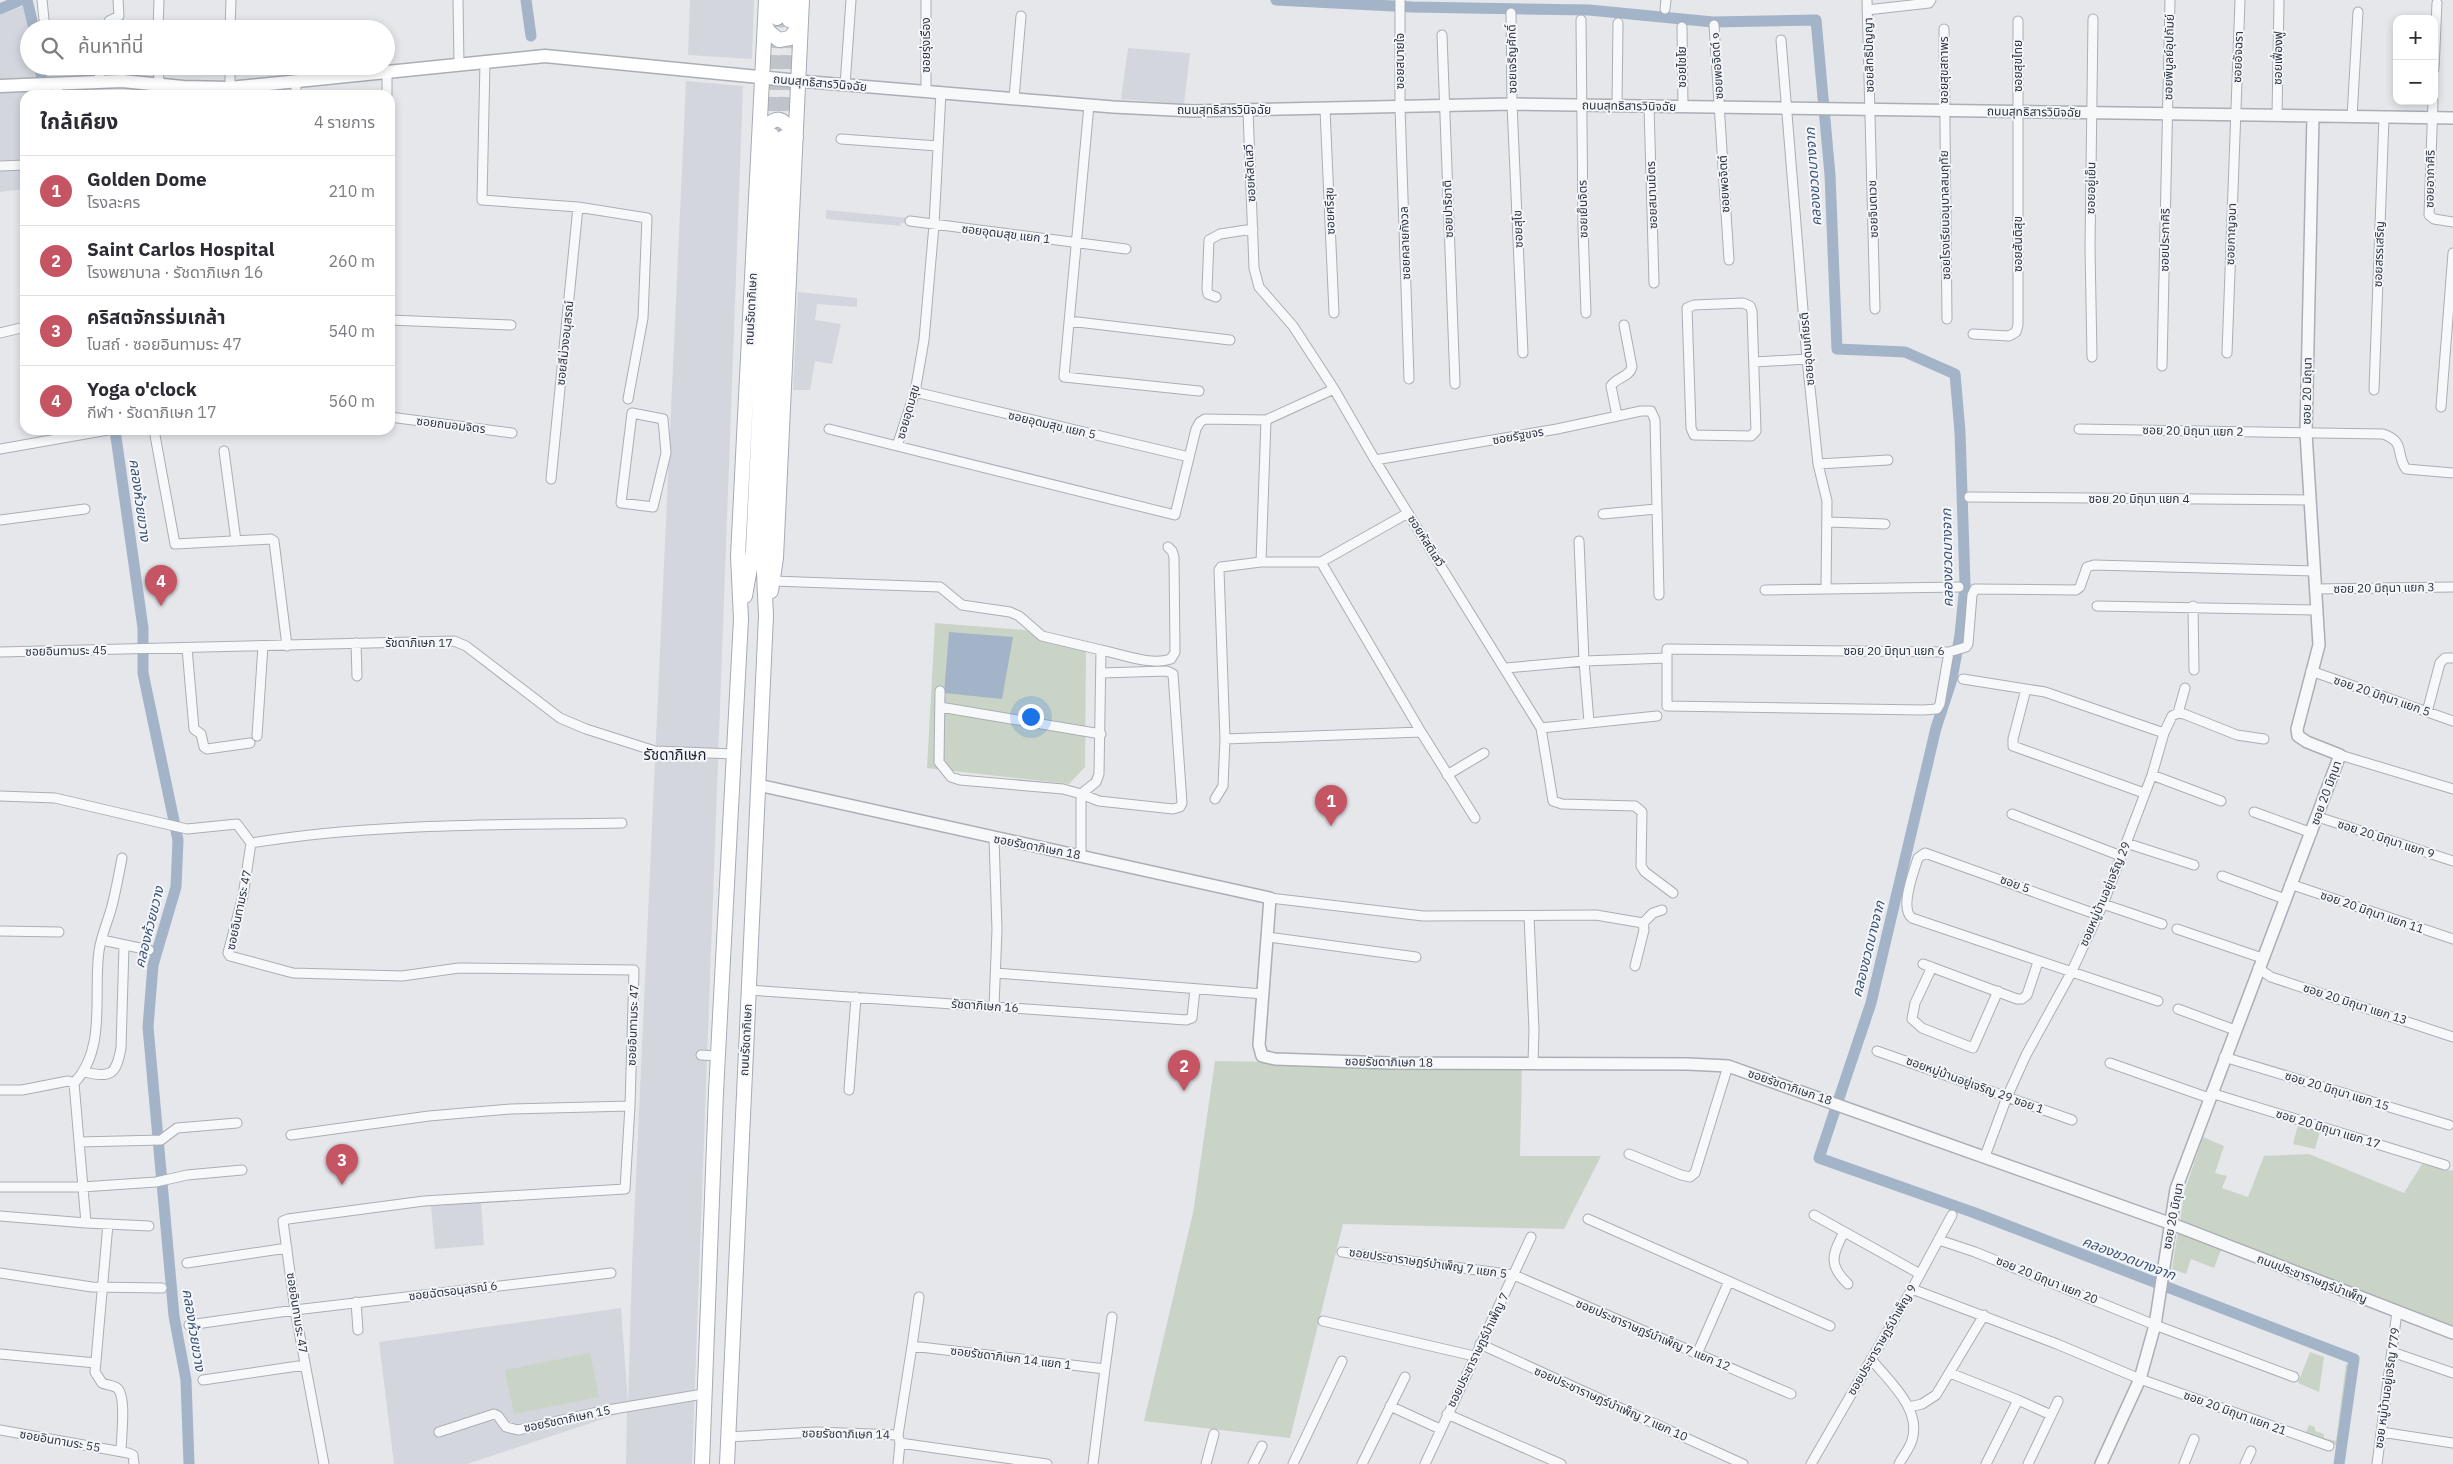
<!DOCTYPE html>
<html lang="th">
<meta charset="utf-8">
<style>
:root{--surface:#fff;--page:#f2f2f3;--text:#2b2b33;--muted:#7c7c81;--line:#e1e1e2;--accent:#c55562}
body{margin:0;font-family:"IBM Plex Sans","Noto Sans Thai",sans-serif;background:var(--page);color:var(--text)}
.controls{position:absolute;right:15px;top:15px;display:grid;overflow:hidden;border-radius:10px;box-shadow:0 2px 8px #0003}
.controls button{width:45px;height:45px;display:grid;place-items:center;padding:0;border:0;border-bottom:1px solid var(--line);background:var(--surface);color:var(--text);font:25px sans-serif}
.you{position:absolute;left:1030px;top:716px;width:18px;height:18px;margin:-12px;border:4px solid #fff;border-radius:50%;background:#1a73e8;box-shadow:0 0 0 8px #1a73e833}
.badge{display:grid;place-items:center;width:32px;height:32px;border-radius:50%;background:var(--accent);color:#fff;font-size:16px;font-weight:700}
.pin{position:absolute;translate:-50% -41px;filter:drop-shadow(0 1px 2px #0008)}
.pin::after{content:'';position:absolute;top:26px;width:18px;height:15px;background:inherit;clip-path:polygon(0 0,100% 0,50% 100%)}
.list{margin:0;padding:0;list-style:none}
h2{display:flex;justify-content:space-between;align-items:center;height:65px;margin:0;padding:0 20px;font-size:21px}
h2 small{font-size:16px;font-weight:400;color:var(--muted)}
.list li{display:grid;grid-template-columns:32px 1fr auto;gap:15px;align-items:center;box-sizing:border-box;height:70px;padding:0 20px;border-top:1px solid var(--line)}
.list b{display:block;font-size:19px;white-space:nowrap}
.list p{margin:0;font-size:16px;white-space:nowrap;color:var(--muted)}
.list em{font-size:16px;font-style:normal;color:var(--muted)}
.icon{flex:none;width:28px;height:28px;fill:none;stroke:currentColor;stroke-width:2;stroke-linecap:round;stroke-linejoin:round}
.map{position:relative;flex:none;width:2453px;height:1464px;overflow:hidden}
.search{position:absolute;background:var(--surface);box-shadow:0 2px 8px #0003;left:20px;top:20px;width:375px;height:55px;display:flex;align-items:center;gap:12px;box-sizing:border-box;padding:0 18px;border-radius:28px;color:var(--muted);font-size:19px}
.panel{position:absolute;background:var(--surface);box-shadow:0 2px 8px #0003;left:20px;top:90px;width:375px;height:345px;border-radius:15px}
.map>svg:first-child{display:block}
.built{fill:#d3d6dd}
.green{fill:#c9d4c6}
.water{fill:#a3b3c8}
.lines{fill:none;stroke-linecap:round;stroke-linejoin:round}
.canal{stroke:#a3b3c8;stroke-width:11}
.primary-tunnel{stroke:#c0c3c9;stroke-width:14;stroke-dasharray:14 7;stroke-linecap:butt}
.minor-casing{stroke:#aaaeb5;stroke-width:11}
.tertiary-casing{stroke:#aaaeb5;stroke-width:14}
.secondary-casing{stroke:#aaaeb5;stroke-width:15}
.primary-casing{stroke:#a5abb6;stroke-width:16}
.minor{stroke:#f7f8fa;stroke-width:9}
.tertiary{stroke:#f7f8fa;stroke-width:11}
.secondary{stroke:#fff;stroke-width:12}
.primary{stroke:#fff;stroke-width:14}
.labels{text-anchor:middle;stroke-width:4;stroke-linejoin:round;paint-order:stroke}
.street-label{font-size:12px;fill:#2d3443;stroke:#f4f6f9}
.water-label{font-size:14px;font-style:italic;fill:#3a5274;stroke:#f4f6f9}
.quarter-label{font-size:15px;fill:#1f2534;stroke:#f4f6f9}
</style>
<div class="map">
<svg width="2453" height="1464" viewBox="0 0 2453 1464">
<rect width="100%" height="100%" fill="#e5e7eb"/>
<path class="built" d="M690 0H754L752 59 688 55Z
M23 6 29 34V66H35L40 95H25V189L0 192V15Z
M1128 48 1190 53 1184 104 1121 99Z
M686 81 743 86 692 1464H626L627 1411 467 1464H394L379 1342 621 1308 628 1404 632 1266Z
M826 210 910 218V224L901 223V226L826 219Z
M798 292 857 298V307L817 304 815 320 841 324 832 364 815 361 810 390H793Z
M481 1202 484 1245 435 1249 431 1206Z"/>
<path class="green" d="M935 623 1025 630 1086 650 1085 767 1069 784 927 768Z
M1215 1061 1522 1067 1520 1156H1601L1564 1229 1343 1224 1290 1438 1144 1421 1193 1213Z
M2298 1125 2320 1131 2315 1149 2293 1144Z
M2203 1137 2224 1146 2215 1173 2227 1176 2222 1188 2248 1197 2264 1156 2309 1154 2404 1193 2422 1164 2453 1171V1327L2180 1222 2184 1193Z
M2178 1230 2222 1247 2214 1268 2191 1259 2186 1274 2172 1269Z
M2310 1352 2324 1357 2319 1392 2298 1383Z
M590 1353 599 1397 514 1414 505 1370Z
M2346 1364 2349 1366 2338 1446 2305 1434 2309 1425 2315 1427V1431L2324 1434V1438L2336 1441Z"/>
<path class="water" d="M949 632 1013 637 1002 699 944 693Z"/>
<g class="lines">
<path class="canal" d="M27 0 34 29
M526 0 531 36
M1276 0 1412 7 1589 10 1713 22 1816 20 1830 175 1837 349 1905 352 1955 374 1960 432 1965 584 1960 635 1952 679 1936 728 1871 1003 1819 1158 1975 1213 2354 1359 2339 1464
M0 9 21 0
M40 66 44 95
M115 430 143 628V673L178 840 176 887 153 965 148 1027 174 1316 186 1380 189 1464"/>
<path class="primary-tunnel" d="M772 132 777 18
M784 132 789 20"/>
<defs>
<path id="minor" d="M42 0 45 29
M458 0 459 65
M1400 0V107L1409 379
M1867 0 1875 309
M1665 9 1666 0
M1867 10 1929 3 1931 0
M1511 13 1512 104 1523 353
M1581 20 1583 227 1586 313
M1714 25 1729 260
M1682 27 1683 107
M107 29 109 21 119 16 118 0
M158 29 159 0
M230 29 231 0
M1944 29 1947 319
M1442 35 1455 384
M1781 40 1807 359 1818 464 1827 501 1826 589
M485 62 482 200 578 207 551 479
M99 66 100 81
M158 66 160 95
M230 66V95
M2434 69 2437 3
M296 82V95
M57 83 58 95
M845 85 851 0
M926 91V0
M941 92 934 225 924 340 915 392 897 446 1175 515 1196 429 1200 422 1205 419 1266 420 1334 389
M387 95V73
M1014 98 1021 16
M2433 101 2429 215 2434 219 2453 222
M1089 105 1064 377 1199 391
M1617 106 1618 23
M1649 106 1654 283
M1325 109 1334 313
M1248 111 1254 268 1259 287 1293 326 1334 389 1375 460 1541 728 1553 801 1562 804 1635 806 1642 812 1641 866 1645 872 1673 893
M2277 116 2279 0
M2352 117 2358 12
M841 139 938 146
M0 166 25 165
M578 207 647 218 643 318 628 399
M910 221 1126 249
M1216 297 1208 294 1207 289 1209 240 1220 234 1253 229
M1743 303 1750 306 1752 311 1756 431 1751 436 1694 435 1691 428 1687 308 1694 305Z
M390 320 511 325
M1069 321 1230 340
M0 333 25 327
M1973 334 2009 336 2016 332 2018 325V21
M2227 353 2240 0
M2092 357 2090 247 2093 19
M1754 362 1807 359
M2162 366 2170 0
M2374 390 2384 117
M915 392 1189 457
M2441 407 2453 253
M632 413 663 419 666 453 653 507 621 503Z
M1617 416 1611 386C1616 377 1629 378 1632 367L1624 325
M390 417 512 433
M829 429 897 446
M2079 429 2383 434C2406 442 2395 453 2406 469L2453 473
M154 430 175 544 271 539 274 541 287 646
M0 449 108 430
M224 451 236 541
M1375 460 1557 429 1641 411H1651L1655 420 1659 595
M1818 464 1888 460
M1969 497 2310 500
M1603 514 1656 509
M0 520 85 509
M1828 522 1885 524
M1579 541 1584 661 1589 722
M1261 562 1266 420
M1321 562 1421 732 1475 818
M773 581 940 587 962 605 1010 612 1019 616 1042 636 1101 650 1099 774 1096 782 1081 794 1063 789 960 780 951 777 939 762 940 691
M2315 589 2453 587
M1765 590 1959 587
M2097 606 2316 610
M2193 606 2194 670
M356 643 357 676
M187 648 194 729 201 734 204 747 207 749 250 743
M1101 650C1122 654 1150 666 1171 659L1175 652 1174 557 1172 551 1168 547
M0 652 454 641 466 646 560 718 586 729 655 751 735 754
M1667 658V706L1923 710 1937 709 1940 704 1949 652
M1506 668 1584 661 1667 658V649L1949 652 1966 647 1968 644 1972 595 1975 589 2076 590 2080 587 2087 567 2094 565 2314 571
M2311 671 2453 721
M1963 679 2045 692 2164 733
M2026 689 2013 739V746L2144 793
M940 707 1101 734
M2427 712 2440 663 2445 658H2453
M2178 713 2185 688
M1541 728 1657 716
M257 736 263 646
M1225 739 1421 732
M2340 755 2453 789
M1447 775 1484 753
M2152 775 2221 801
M0 796 55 798 187 829 237 824 251 843 243 896 228 953 230 956 293 973 402 976 459 968 634 970 630 1106 625 1189 424 1201 288 1219 283 1221 295 1310 324 1464
M1215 799 1223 786 1225 739 1219 570 1221 567 1261 562H1321L1408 513
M2254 812 2312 833
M2012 814 2121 856
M2318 817 2453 861
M251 843C374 823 498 825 622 823
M2126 843 2194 865
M1081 856V794L1099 801 1173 809 1180 807 1182 803 1173 674 1167 671 1101 673
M2222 876 2285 899
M2290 884 2453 939
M1270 898 1423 916 1596 915 1643 923 1644 930 1635 966
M2103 904 2162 924
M2098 915 1925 853 1918 858C1914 871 1899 908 1912 918L2158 1001
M1529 916 1534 1030 1533 1063
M1643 923 1653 913 1662 910
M2177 929 2262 958
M0 931 59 932
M1268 937 1416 957
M102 940 149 950
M1923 964 2017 999H2022L2027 995 2038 962
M1932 967 1915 1003 1912 1019 1922 1028 1973 1048 1998 991
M2258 968 2271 977 2453 1037
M996 973 1263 994
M748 990 1186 1020 1192 1018 1195 989
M994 1007 997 930 994 838
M2178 1009 2235 1030
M1877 1051 2072 1120
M701 1055 718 1056
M2224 1057 2449 1125
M2110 1063 2209 1098
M84 1072C111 1078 116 1075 121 1048L124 946
M74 1083C107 1049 93 994 99 951 101 936 108 921 112 906 116 890 119 874 122 858
M74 1083 86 1223
M0 1090H22L68 1081 74 1083
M849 1090 856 997
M2211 1093 2445 1165
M291 1135 429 1116 511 1109 630 1106
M79 1142 161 1140 177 1128 237 1123
M1629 1154 1681 1175 1690 1177 1695 1173 1728 1066
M1985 1156 2007 1097 2026 1055 2071 973 2103 904 2152 775 2164 733 2172 716 2178 713 2184 714 2237 735 2264 739
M0 1187H82L156 1182 187 1175 242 1170
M1814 1215 1920 1274
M0 1216 86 1223 149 1226
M1588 1219 1830 1326
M108 1224 95 1372 102 1383C106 1385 113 1385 117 1388 127 1396 121 1439 121 1451
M1844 1232C1832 1255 1828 1265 1848 1284
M1939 1240 1975 1252 2155 1325 2294 1377
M1342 1252 1514 1275 1791 1394
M187 1263 287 1248
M0 1273 92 1287 162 1288
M1912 1289 2057 1344 2140 1379 2329 1446
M356 1302 358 1330
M1323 1321 1474 1356
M189 1325 295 1310 611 1273
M1480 1344 1743 1464
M912 1346 919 1297
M2392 1352 2453 1373
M0 1354 96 1363
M1697 1354 1729 1281
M1871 1359C1888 1380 1922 1409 1912 1440 1910 1448 1903 1456 1899 1464
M1105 1369 1112 1317
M1950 1373 2018 1400 2051 1415
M203 1380 305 1365
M1390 1406 1440 1429
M1909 1407 1922 1404 1936 1395 1984 1315
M1447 1414 1561 1464
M0 1430 128 1453 133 1455 134 1464
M439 1432 494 1414 498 1416 506 1427 518 1430 602 1411 703 1394
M2381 1432 2453 1443
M728 1437 816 1432 898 1435
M900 1443 1047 1464
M898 1464 900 1443 898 1435 912 1346 1105 1369 1093 1464
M1206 1464 1214 1434
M1253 1464 1262 1446
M1293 1464 1342 1361
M1362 1464 1405 1377
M1425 1464 1531 1237
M1811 1464 1912 1289 1952 1215
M1986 1464 2018 1400
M2028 1464 2058 1401
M2184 1464 2194 1439
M2245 1464 2251 1451
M2377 1464 2397 1312"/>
<path id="tertiary" d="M799 81 1113 107 1193 111 1512 104 2453 118
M758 785 1270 898 1259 1045 1262 1056 1275 1059 1390 1063 1688 1064 1728 1066 2172 1224 2453 1333
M2101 1464 2140 1379 2155 1325 2176 1189 2340 755 2307 742 2298 736 2297 729 2319 645 2306 433 2313 116"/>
<path id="secondary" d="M0 86 122 81 183 87 229 88 545 56 799 81"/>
<path id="primary" d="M777 18 778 0
M789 20 790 0
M765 25 769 32 779 40 790 38 801 23
M760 134C775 113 783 116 796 137
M771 591 776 558 802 0
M745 596 753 551 772 135
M702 1464 716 1092 741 619 738 556 766 0
M727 1464 766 616 763 551 784 137"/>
</defs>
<use href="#minor" class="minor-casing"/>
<use href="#tertiary" class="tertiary-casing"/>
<use href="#secondary" class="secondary-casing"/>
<use href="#primary" class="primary-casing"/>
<use href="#minor" class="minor"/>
<use href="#tertiary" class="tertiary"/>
<use href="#secondary" class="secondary"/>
<use href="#primary" class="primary"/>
</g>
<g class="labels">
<g class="street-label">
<text transform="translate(926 45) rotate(-90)" y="4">ซอยรุ่งเรือง</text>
<text transform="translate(1869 55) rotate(-91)" y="4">ซอยสิทธิปัญญา</text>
<text transform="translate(2169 57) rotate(-89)" y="4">ซอยพิบูลย์อุปถัมย์</text>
<text transform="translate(2238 57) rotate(-88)" y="4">ซอยอัจฉรา</text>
<text transform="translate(2278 58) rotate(-89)" y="4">ซอยเฟื่องฟู</text>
<text transform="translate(1512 59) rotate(-91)" y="4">ซอยเจริญศักดิ์</text>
<text transform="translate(1400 61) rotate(-90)" y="4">ซอยสบายใจ</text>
<text transform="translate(1717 66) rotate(-94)" y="4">ซอยพอจิตต์ ๑</text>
<text transform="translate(2018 66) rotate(-90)" y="4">ซอยสุขไทย</text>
<text transform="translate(1682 67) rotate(-90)" y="4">ซอยไชโย</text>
<text transform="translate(1944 70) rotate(-90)" y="4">ซอยสุขสถาพร</text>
<text transform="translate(820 83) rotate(5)" y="4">ถนนสุทธิสารวินิจฉัย</text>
<text transform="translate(1629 106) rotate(1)" y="4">ถนนสุทธิสารวินิจฉัย</text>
<text x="1224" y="114">ถนนสุทธิสารวินิจฉัย</text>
<text transform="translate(2034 112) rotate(1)" y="4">ถนนสุทธิสารวินิจฉัย</text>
<text transform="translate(1250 173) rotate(-93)" y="4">ซอยหัสดิเสวี</text>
<text transform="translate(2430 179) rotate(-89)" y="4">ซอยอาภาศิริ</text>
<text transform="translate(1724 184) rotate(-93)" y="4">ซอยพอจิตต์</text>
<text transform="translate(2091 188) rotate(-89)" y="4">ซอยอยู่เย็น</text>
<text transform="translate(1652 195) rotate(-92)" y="4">ซอยสมานมิตร</text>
<text transform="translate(1448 209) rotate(-92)" y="4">ซอยปาริชาติ</text>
<text transform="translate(1583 209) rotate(-91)" y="4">ซอยเย็นจิตร</text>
<text transform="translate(1873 209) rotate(-92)" y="4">ซอยจินตเวช</text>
<text transform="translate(1330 211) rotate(-92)" y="4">ซอยศรีสุข</text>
<text transform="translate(1945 215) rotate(-91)" y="4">ซอยโรงเรียนอนุบาลสมฤทัย</text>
<text transform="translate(1518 229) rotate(-92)" y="4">ซอยสุโข</text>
<text transform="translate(1006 234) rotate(7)" y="4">ซอยอุดมสุข แยก 1</text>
<text transform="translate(2231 234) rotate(-88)" y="4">ซอยกาญจนา</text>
<text transform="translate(2165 240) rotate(-89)" y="4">ซอยประภาศิริ</text>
<text transform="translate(1405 243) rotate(-92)" y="4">ซอยคลายกังวล</text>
<text transform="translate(2018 244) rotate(-90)" y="4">ซอยสันติสุข</text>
<text transform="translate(2379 254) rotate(-88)" y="4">ซอยสรรเสริญ</text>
<text transform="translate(751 309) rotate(-87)" y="4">ถนนรัชดาภิเษก</text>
<text transform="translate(565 343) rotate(-84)" y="4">ซอยสีม่วงอนุสรณ์</text>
<text transform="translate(1807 349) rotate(-95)" y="4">ซอยอุดมเกียรติ</text>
<text transform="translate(2307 391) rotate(-89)" y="4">ซอย 20 มิถุนา</text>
<text transform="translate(908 412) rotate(-74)" y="4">ซอยอุดมสุข</text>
<text transform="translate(451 425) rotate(7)" y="4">ซอยถนอมจิตร</text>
<text transform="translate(1052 425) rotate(13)" y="4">ซอยอุดมสุข แยก 5</text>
<text transform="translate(2193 431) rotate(1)" y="4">ซอย 20 มิถุนา แยก 2</text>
<text transform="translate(1518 436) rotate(-10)" y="4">ซอยรัฐขจร</text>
<text x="2139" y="503">ซอย 20 มิถุนา แยก 4</text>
<text transform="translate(1426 541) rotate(58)" y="4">ซอยหัสดิเสวี</text>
<text transform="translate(2384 588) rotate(-1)" y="4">ซอย 20 มิถุนา แยก 3</text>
<text x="419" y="647">รัชดาภิเษก 17</text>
<text transform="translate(66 651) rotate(-1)" y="4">ซอยอินทามระ 45</text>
<text x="1894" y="655">ซอย 20 มิถุนา แยก 6</text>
<text transform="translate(2382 696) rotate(19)" y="4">ซอย 20 มิถุนา แยก 5</text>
<text transform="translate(2326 793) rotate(-70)" y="4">ซอย 20 มิถุนา</text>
<text transform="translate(2386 839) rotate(18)" y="4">ซอย 20 มิถุนา แยก 9</text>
<text transform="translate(1037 847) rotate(11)" y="4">ซอยรัชดาภิเษก 18</text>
<text transform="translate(2015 884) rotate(20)" y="4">ซอย 5</text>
<text transform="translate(2105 894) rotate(-67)" y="4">ซอยหมู่บ้านอยู่เจริญ 29</text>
<text transform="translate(239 910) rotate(-78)" y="4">ซอยอินทามระ 47</text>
<text transform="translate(2372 912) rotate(19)" y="4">ซอย 20 มิถุนา แยก 11</text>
<text transform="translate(2355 1004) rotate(18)" y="4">ซอย 20 มิถุนา แยก 13</text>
<text transform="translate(985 1006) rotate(4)" y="4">รัชดาภิเษก 16</text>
<text transform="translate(633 1025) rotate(-88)" y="4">ซอยอินทามระ 47</text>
<text transform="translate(746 1040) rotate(-87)" y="4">ถนนรัชดาภิเษก</text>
<text transform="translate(1389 1062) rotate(1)" y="4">ซอยรัชดาภิเษก 18</text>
<text transform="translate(1975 1085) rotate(20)" y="4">ซอยหมู่บ้านอยู่เจริญ 29 ซอย 1</text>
<text transform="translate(1790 1087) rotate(19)" y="4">ซอยรัชดาภิเษก 18</text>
<text transform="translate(2337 1091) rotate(17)" y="4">ซอย 20 มิถุนา แยก 15</text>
<text transform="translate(2328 1129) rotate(17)" y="4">ซอย 20 มิถุนา แยก 17</text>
<text transform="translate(2173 1216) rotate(-79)" y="4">ซอย 20 มิถุนา</text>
<text transform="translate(1428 1263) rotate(8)" y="4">ซอยประชาราษฎร์บำเพ็ญ 7 แยก 5</text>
<text transform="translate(2312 1279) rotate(21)" y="4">ถนนประชาราษฎร์บำเพ็ญ</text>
<text transform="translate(2047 1280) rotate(22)" y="4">ซอย 20 มิถุนา แยก 20</text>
<text transform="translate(453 1291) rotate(-7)" y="4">ซอยฉัตรอนุสรณ์ 6</text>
<text transform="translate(297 1313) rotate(81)" y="4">ซอยอินทามระ 47</text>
<text transform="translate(1653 1335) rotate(23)" y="4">ซอยประชาราษฎร์บำเพ็ญ 7 แยก 12</text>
<text transform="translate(1882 1340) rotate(-60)" y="4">ซอยประชาราษฎร์บำเพ็ญ 9</text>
<text transform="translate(1478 1350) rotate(-64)" y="4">ซอยประชาราษฎร์บำเพ็ญ 7</text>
<text transform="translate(1011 1358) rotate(7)" y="4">ซอยรัชดาภิเษก 14 แยก 1</text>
<text transform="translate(2387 1388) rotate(-82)" y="4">ซอย หมู่บ้านอยู่เจริญ 779</text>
<text transform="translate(1611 1404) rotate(24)" y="4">ซอยประชาราษฎร์บำเพ็ญ 7 แยก 10</text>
<text transform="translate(2235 1413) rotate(20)" y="4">ซอย 20 มิถุนา แยก 21</text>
<text transform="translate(567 1419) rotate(-12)" y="4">ซอยรัชดาภิเษก 15</text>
<text transform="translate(846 1434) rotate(1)" y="4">ซอยรัชดาภิเษก 14</text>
<text transform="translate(60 1441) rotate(10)" y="4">ซอยอินทามระ 55</text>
</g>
<g class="water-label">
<text transform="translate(1813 177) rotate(-94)" y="5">คลองชวดบางจาก</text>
<text transform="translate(140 500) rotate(82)" y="5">คลองห้วยขวาง</text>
<text transform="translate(1947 558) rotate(-91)" y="5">คลองชวดบางจาก</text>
<text transform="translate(149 927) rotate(-76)" y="5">คลองห้วยขวาง</text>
<text transform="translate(1868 949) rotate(-76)" y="5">คลองชวดบางจาก</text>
<text transform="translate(2129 1258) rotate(21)" y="5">คลองชวดบางจาก</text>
<text transform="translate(194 1330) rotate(81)" y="5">คลองห้วยขวาง</text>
</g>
<g class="quarter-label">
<text x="675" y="760">รัชดาภิเษก</text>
</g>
</g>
</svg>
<div class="controls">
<button>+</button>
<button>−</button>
</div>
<div class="you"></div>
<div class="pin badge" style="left:1331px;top:826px">1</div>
<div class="pin badge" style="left:1184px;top:1091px">2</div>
<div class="pin badge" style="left:342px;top:1185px">3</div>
<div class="pin badge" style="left:161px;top:606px">4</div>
<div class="search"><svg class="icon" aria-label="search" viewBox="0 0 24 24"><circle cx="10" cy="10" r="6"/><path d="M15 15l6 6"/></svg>ค้นหาที่นี่</div>
<section class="panel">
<h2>ใกล้เคียง<small>4 รายการ</small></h2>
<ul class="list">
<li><span class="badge">1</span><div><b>Golden Dome</b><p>โรงละคร</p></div><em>210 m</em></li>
<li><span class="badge">2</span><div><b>Saint Carlos Hospital</b><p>โรงพยาบาล · รัชดาภิเษก 16</p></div><em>260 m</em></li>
<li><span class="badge">3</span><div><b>คริสตจักรร่มเกล้า</b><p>โบสถ์ · ซอยอินทามระ 47</p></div><em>540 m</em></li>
<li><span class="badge">4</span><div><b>Yoga o'clock</b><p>กีฬา · รัชดาภิเษก 17</p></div><em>560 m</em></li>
</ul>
</section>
</div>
